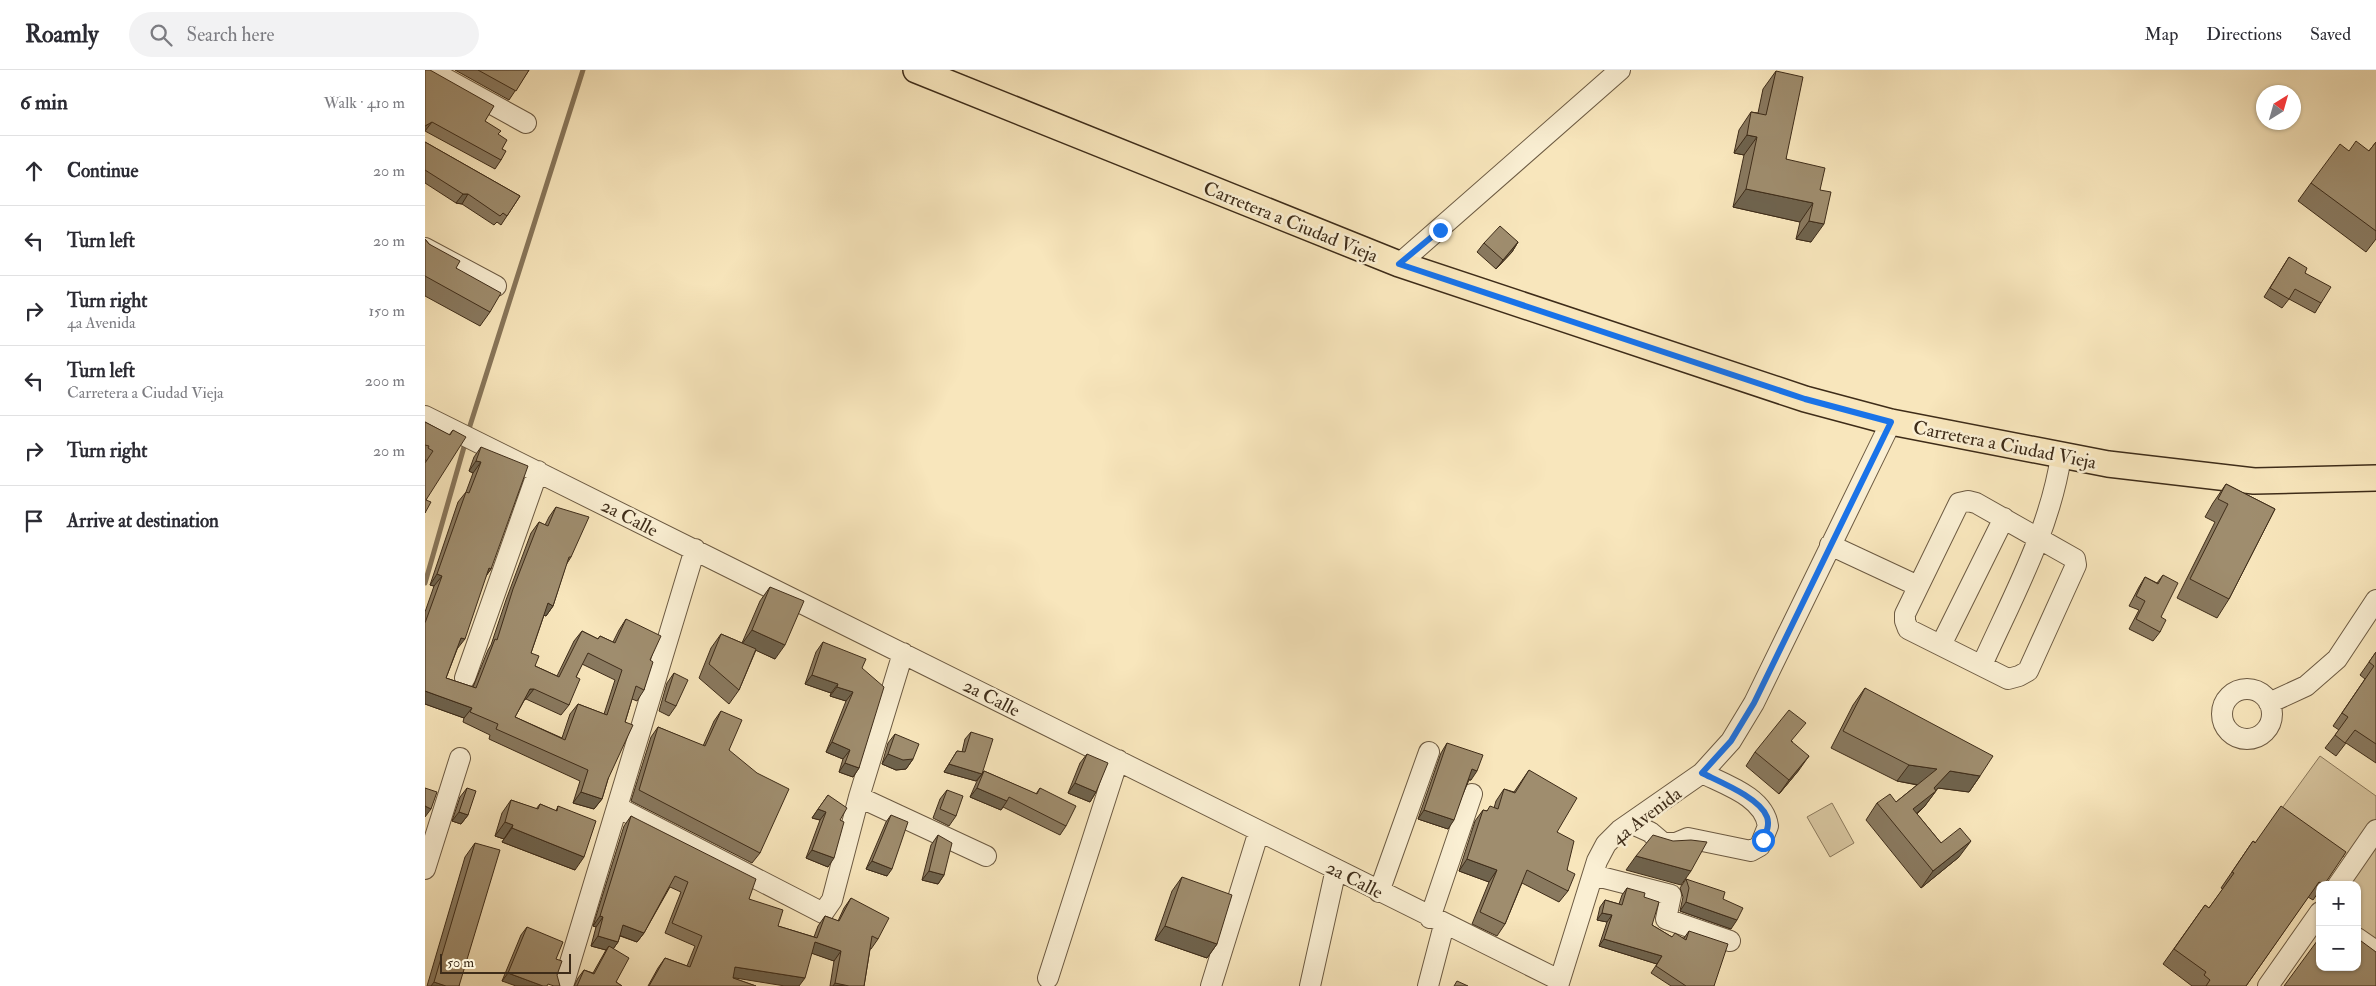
<!DOCTYPE html>
<meta charset="utf-8">
<style>
:root{--surface:#fff;--page:#f2f2f3;--text:#2b2b33;--muted:#7c7c81;--line:#e1e1e2}
body{margin:0;font-family:"IM FELL Double Pica",serif;background:var(--page);color:var(--text)}
.controls{position:absolute;right:15px;bottom:15px;display:grid;overflow:hidden;border-radius:10px;box-shadow:0 1px 4px #0004}
.controls button{width:45px;height:45px;display:grid;place-items:center;padding:0;border:0;border-bottom:1px solid var(--line);background:var(--surface);color:var(--text);font:25px sans-serif}
.compass{position:absolute;left:1831px;top:15px;width:45px;height:45px;border-radius:50%;background:var(--surface);box-shadow:0 1px 4px #0004;rotate:37deg}
.scale{position:absolute;left:15px;bottom:12px;width:131px;box-sizing:border-box;padding-left:5px;border:2px solid #3e2c19;border-top:0;font-size:14px;line-height:18px;white-space:nowrap;color:#3e2c19;-webkit-text-stroke:4px #faefd3;paint-order:stroke}
.stop{position:absolute;width:15px;height:15px;margin:-11px;border:4px solid #1a73e8;border-radius:50%;background:#fff}
.stop.end{background:#1a73e8;border-color:#fff;box-shadow:0 1px 5px #0008}
.list{margin:0;padding:0;list-style:none}
h2{display:flex;justify-content:space-between;align-items:center;height:65px;margin:0;padding:0 20px;font-size:21px}
h2 small{font-size:16px;font-weight:400;color:var(--muted)}
.list li{display:grid;grid-template-columns:32px 1fr auto;gap:15px;align-items:center;box-sizing:border-box;height:70px;padding:0 20px;border-top:1px solid var(--line)}
.list b{display:block;font-size:19px;white-space:nowrap}
.list p{margin:0;font-size:16px;white-space:nowrap;color:var(--muted)}
.list em{font-size:16px;font-style:normal;color:var(--muted)}
.icon{flex:none;width:28px;height:28px;fill:none;stroke:currentColor;stroke-width:2;stroke-linecap:round;stroke-linejoin:round}
.map{position:relative;flex:none;width:1951px;height:916px;overflow:hidden}
header{display:flex;align-items:center;gap:30px;box-sizing:border-box;height:70px;padding:0 25px;background:var(--surface);border-bottom:1px solid var(--line)}
header strong{font-size:24px}
nav{display:flex;gap:28px;margin-inline-start:auto;font-size:18px}
.search{width:350px;height:45px;background:var(--page);display:flex;align-items:center;gap:12px;box-sizing:border-box;padding:0 18px;border-radius:28px;color:var(--muted);font-size:19px}
main{display:flex}
aside{flex:1;background:var(--surface)}
.map>svg:first-child{display:block}
.green{fill:#d8c6a0;stroke:#8b795c}
.lines{fill:none;stroke-linecap:round;stroke-linejoin:round}
.stream{stroke:#88765a;stroke-width:5}
.minor-casing{stroke:#6c5a42;stroke-width:22}
.major-casing{stroke:#3e2c19;stroke-width:28}
.minor{stroke:#faefd3;stroke-width:20}
.major{stroke:#f8e6bc;stroke-width:25}
.wall{fill:#89795f;stroke:#3e2c19;fill-rule:evenodd}
.shaded-wall{fill:#6f634d;stroke:#3e2c19}
.building{fill:#9f8d6e;stroke:#3e2c19;fill-rule:evenodd}
.route{stroke:#1a73e8;stroke-width:6}
.labels{text-anchor:middle;stroke-width:5;stroke-linejoin:round;paint-order:stroke}
.street-label{font-size:19px;fill:#3e2c19;stroke:#faefd3}
</style>
<header>
<strong>Roamly</strong>
<div class="search"><svg class="icon" aria-label="search" viewBox="0 0 24 24"><circle cx="10" cy="10" r="6"/><path d="M15 15l6 6"/></svg>Search here</div>
<nav><a>Map</a><a>Directions</a><a>Saved</a></nav>
</header>
<main>
<aside>
<h2>6 min<small>Walk · 410 m</small></h2>
<ul class="list">
<li><svg class="icon" aria-label="ahead" viewBox="0 0 24 24"><path d="M12 20V5M6 11l6-6 6 6"/></svg><div><b>Continue</b></div><em>20 m</em></li>
<li><svg class="icon" aria-label="left" viewBox="0 0 24 24"><path d="M17 20v-9H6M10 6l-5 5 5 5"/></svg><div><b>Turn left</b></div><em>20 m</em></li>
<li><svg class="icon" aria-label="right" viewBox="0 0 24 24"><path d="M7 20v-9h11M14 6l5 5-5 5"/></svg><div><b>Turn right</b><p>4a Avenida</p></div><em>150 m</em></li>
<li><svg class="icon" aria-label="left" viewBox="0 0 24 24"><path d="M17 20v-9H6M10 6l-5 5 5 5"/></svg><div><b>Turn left</b><p>Carretera a Ciudad Vieja</p></div><em>200 m</em></li>
<li><svg class="icon" aria-label="right" viewBox="0 0 24 24"><path d="M7 20v-9h11M14 6l5 5-5 5"/></svg><div><b>Turn right</b></div><em>20 m</em></li>
<li><svg class="icon" aria-label="arrive" viewBox="0 0 24 24"><path d="M6 21V4h12l-3 4 3 4H6"/></svg><div><b>Arrive at destination</b></div></li>
</ul>
</aside>
<div class="map">
<svg width="1951" height="916" viewBox="0 0 1951 916">
<rect width="100%" height="100%" fill="#f8e6bc"/>
<filter id="stains"><feTurbulence type="fractalNoise" baseFrequency=".004" numOctaves="4"/><feColorMatrix values="0 0 0 0 .2 0 0 0 0 .09 0 0 0 0 .02 0 0 0 .5 -.17"/></filter>
<radialGradient id="worn" r=".72"><stop offset=".6" stop-color="#630" stop-opacity="0"/><stop offset="1" stop-color="#630" stop-opacity=".3"/></radialGradient>
<path class="green" d="M1895 686 1951 726V876L1932 863V815H1925L1936 799 1855 741Z
M1407 733 1429 773 1405 787 1382 747Z"/>
<g class="lines">
<path class="stream" d="M43 362 158 0
M0 513 41 370"/>
<defs>
<path id="minor" d="M5 0 101 53
M0 178 71 216
M974 194 1195 0
M0 346 1134 910
M1543 431 1551 433 1650 489 1651 495 1603 601 1594 606 1583 609 1483 559 1480 551V544L1534 433Z
M1405 475 1493 516
M1516 575 1579 448
M1557 595C1587 528 1625 460 1636 386
M40 608 113 401
M1797 644a25 25 0 1 1 50 0a25 25 0 1 1-50 0Z
M1844 633 1881 616 1912 589 1951 530
M434 727 561 786
M192 737 398 843 407 830 434 727 478 583
M1205 753 1225 762 1238 773H1251L1263 768 1326 781 1335 776 1343 756C1339 727 1301 715 1277 703
M0 799 35 688
M1168 805 1246 825 1241 849 1305 871
M1913 815 1951 760
M954 822 1004 682
M1005 848 1047 724
M1932 868 1951 881
M623 908 693 690
M138 916 270 479
M786 916 834 761
M885 916 911 799
M1003 916 1019 855
M1133 916 1172 791 1181 774 1195 760 1277 703 1306 671 1329 633 1466 352
M1843 916 1895 842"/>
<path id="major" d="M491 0 974 194 1380 329 1466 352 1683 394 1829 411 1951 408"/>
</defs>
<use href="#minor" class="minor-casing"/>
<use href="#major" class="major-casing"/>
<use href="#minor" class="minor"/>
<use href="#major" class="major"/>
</g>
<path class="wall" d="M0 0 60 51 73 64 77 79 76 90 70 99 0 61Z
M30 0H104L84 30Z
M1351 1 1361 89 1395 120 1386 172 1371 169 1375 152 1308 137 1319 85 1309 83 1314 60 1326 42 1333 43 1338 19Z
M0 72 95 126 76 155 72 152 69 155 37 134 31 133 0 113Z
M1951 72V169L1941 182 1873 131 1886 113 1924 81H1944Z
M0 169 4 174 31 198 65 242 55 256 0 226Z
M1093 172 1087 182 1071 199 1052 182 1059 173Z
M1864 187 1880 203 1896 233 1890 243 1864 229 1857 238 1839 227Z
M0 352 24 365 28 360 1 430 0 443V392L1 390H0Z
M56 377 66 499 60 507 21 608 48 617 63 580 66 575 81 530 106 463 114 452 120 455 124 447 131 437 146 487 141 495 128 536 121 546 119 545 106 583 110 596 132 606 149 571 157 561 173 569 175 566 188 572 194 560 201 549 225 590 219 620 212 631 207 629 177 729 169 739 148 733 155 711 64 669 65 665 38 652 39 648 0 634V542L9 516 5 515 33 432 41 422 48 403 44 401 49 387ZM157 594 190 610 179 644 153 634 145 644 137 668 90 647 100 629H101L136 645 144 635 151 607Z
M1801 414 1850 439 1804 529 1792 548 1752 528 1790 452 1780 447 1788 433Z
M1738 505 1735 562 1728 571 1704 559 1714 540 1704 536 1714 517 1720 507 1732 513Z
M345 517 350 589 331 580 314 620 304 634 274 608 286 578 296 564 317 573 335 531Z
M398 572 437 598 434 698 428 707 414 702 418 689 401 682 421 631 405 626 406 623 380 614 391 582Z
M1951 582V693L1921 673 1911 686 1900 678 1914 660 1908 656 1940 609 1935 605Z
M249 603 251 636 244 646 234 641 242 613Z
M1440 618 1555 706 1544 722 1513 718 1499 737 1492 744 1516 773 1534 787 1496 818 1441 750 1452 733 1471 732 1492 715 1472 711 1406 678 1428 635Z
M296 641 304 680 335 783 327 793 206 731 226 667 233 657 278 676 289 651Z
M546 662 557 704 551 711 519 702 532 681 537 682 540 669Z
M470 664 488 689 481 699 471 700 457 694 463 673Z
M1367 671 1374 700 1354 724 1321 696 1330 682Z
M1022 673 1046 710H1044L1023 759 993 749 1016 683Z
M662 684 671 722 665 732 643 723 655 693Z
M1104 700 1132 762 1142 800 1143 821 1134 832 1097 813 1080 854 1072 866 1047 854 1064 812 1034 801 1050 751 1058 740 1061 741 1069 738 1071 731 1079 719 1089 722Z
M559 701 611 724 615 718 641 756 635 765 578 737 576 740 545 727 552 711Z
M42 718 43 745 36 754 27 751 35 727Z
M522 720 531 746 524 756 508 748 515 729Z
M403 725 415 750 403 797 381 788 395 750 387 748Z
M86 730 111 739 115 734 131 741 133 736 150 800 77 772 79 769 70 766 77 743Z
M466 745 462 806 441 799 461 752Z
M206 746 324 829 353 856 389 867 393 856 400 846 413 851 419 838 426 828 453 869 446 879H445L439 916H405L409 891 387 883 308 907V908L331 916H223L233 898 240 888 262 896 270 876 240 863 256 822 245 817 219 863 212 872 195 866 193 872 188 879 191 912 197 916H149L153 908 159 900 168 903 181 880 166 876 171 857 168 856 199 756Z
M513 765 519 805 513 814 497 810 506 775Z
M1828 771 1899 815H1895V820L1888 830 1883 827 1821 916H1767L1738 894 1780 835 1784 838 1798 819 1796 818Z
M50 773 34 916H2L40 787Z
M757 807 792 874 782 888 730 870 747 821Z
M1261 809 1298 829 1306 859 1255 841 1258 827 1255 818Z
M1202 818 1219 827 1227 855 1247 867 1259 868 1264 861 1289 916H1246L1226 903 1232 894 1174 876 1182 852 1172 850 1175 837 1180 830 1194 834 1197 825Z
M102 857 131 889 132 905 77 911 96 865Z"/>
<path class="shaded-wall" d="M7 52 0 61V56Z
M1322 65 1332 67 1319 85 1309 83Z
M1321 119 1388 133 1375 152 1308 137Z
M38 124H43L37 134 31 133Z
M1384 151 1399 154 1386 172 1371 169Z
M1093 172 1087 182 1071 199 1078 190Z
M51 391 56 392 48 403 44 401Z
M64 498 66 499 59 509Z
M12 504 17 506 9 516 5 515Z
M123 533 128 536 121 546 115 544Z
M327 560 360 575 350 589 317 574Z
M36 568 40 569 32 579 29 578Z
M387 605 413 614 406 623 380 614Z
M412 617 428 622 421 631 405 626Z
M105 619H109L101 629 98 630Z
M0 621 47 638 39 648 0 634Z
M407 672 425 680 418 689 401 682Z
M463 684 488 689 481 699 471 700 457 694Z
M1384 686 1374 700 1354 724 1364 710Z
M420 693 434 698 428 707 414 702Z
M524 694 557 704 551 711 519 702Z
M1484 695 1512 699 1500 716 1472 711Z
M1047 699 1052 701 1046 710 1041 709Z
M1525 701 1555 706 1544 722 1513 718 1508 724 1511 721 1499 737 1476 756 1488 739Z
M650 713 671 722 665 732 643 723Z
M552 718 582 731 576 740 545 727Z
M156 722 177 729 169 739 148 733Z
M0 736 6 739 0 747Z
M393 739 401 742 395 750 387 748Z
M999 740 1029 750 1023 759 993 749Z
M34 742 43 745 36 754 27 751Z
M80 752 88 755 79 769 70 766Z
M87 758 159 787 150 800 77 772Z
M1546 771 1534 787 1496 818 1508 801Z
M387 780 409 788 403 797 381 788Z
M1211 786 1266 801 1256 815 1201 800Z
M1042 789 1072 800 1064 812 1034 801Z
M447 791 467 799 462 806 441 799Z
M504 801 519 805 513 814 497 810Z
M1261 832 1312 850 1306 859 1255 841Z
M1177 843 1187 845 1182 852 1172 850Z
M175 846 178 847 171 857 168 856Z
M198 855 219 863 212 872 191 864Z
M740 856 792 874 782 888 730 870Z
M173 866 193 872 186 882 184 876 181 880 166 876Z
M1179 869 1237 886 1232 894 1174 876Z
M390 872 416 881 409 891 383 882Z
M310 897 380 908 374 916H360L304 907Z
M83 903 118 916H91L77 911Z
M9 912 21 916H6Z
M410 913 424 915 408 916Z"/>
<path class="building" d="M0 0H5L69 36 60 51 76 61 73 64 82 70 77 79 81 81 76 90 7 52 0 56Z
M53 0H104L91 21Z
M1351 1 1378 7 1361 89 1400 98 1395 120 1406 122 1399 154 1384 151 1388 133 1321 119 1332 67 1322 65 1326 42 1341 45Z
M1931 71 1944 81 1951 72V161L1886 113 1915 74 1924 81Z
M0 72 95 126 82 146 78 143 75 146 43 124H38L0 100Z
M1075 156 1093 172 1078 190 1059 173Z
M0 169 4 174 35 191 31 198 76 223 65 242 0 206Z
M1864 187 1882 198 1880 203 1906 217 1896 233 1870 219 1864 229 1845 218Z
M0 352 25 365 28 360 41 367 1 430 6 432 0 443V393L8 381 3 378 4 376 0 375Z
M56 377 103 396 66 499 64 498 40 569 36 568 21 608 51 618 70 569 72 570 88 519 114 452 123 456 131 437 164 447 146 487H144L128 536 123 533 106 583 114 586 110 596 134 607 157 561 173 569 175 566 190 573 201 549 236 566 225 590 228 592 219 620 211 616 200 652 208 655 183 709 177 729 156 722 163 700 71 659 73 654 45 642 47 638 0 621V553L17 506 12 504 41 422 44 423 56 392 51 391ZM163 583 197 600 182 645 153 634 140 670 90 647 105 619H109L144 635 155 609 151 607Z
M1801 414 1850 439 1804 529 1765 509 1803 434 1793 429Z
M1738 505 1753 513 1736 547 1741 550 1735 562 1711 549 1720 531 1711 526 1720 507 1733 514Z
M345 517 379 531 360 575 327 560Z
M296 564 331 579 314 620 284 594Z
M398 572 441 589 437 598 459 617 434 698 420 693 425 680 407 672 428 622 412 617 413 614 387 605Z
M1951 582V674L1930 660 1920 673 1910 665 1923 647 1917 643 1949 596 1944 592Z
M249 603 263 610 251 636 240 631Z
M1440 618 1568 686 1555 706 1525 701 1509 718 1511 721 1488 739 1516 773 1535 758 1546 771 1508 801 1452 733 1465 724 1471 732 1512 699 1484 695 1418 661Z
M1364 640 1381 653 1366 671 1384 686 1364 710 1330 682Z
M296 641 317 650 304 680 332 703 364 719 335 783 214 720 233 657 280 676Z
M546 662 568 669 557 704 524 694 532 681 540 682Z
M470 664 494 674 488 689 478 690 463 684Z
M1022 673 1058 685 1052 701 1047 699 1029 750 999 740Z
M662 684 683 693 671 722 650 713Z
M1104 700 1152 728 1132 762 1149 771 1142 800 1150 804 1143 821 1102 800 1080 854 1055 842 1072 800 1042 789 1058 740 1062 741 1065 736 1073 739 1079 719 1090 723Z
M559 701 612 724 615 718 651 736 641 756 584 727 582 731 552 718Z
M0 718 12 722 6 739 0 736Z
M42 718 51 721 43 745 34 742Z
M522 720 538 726 531 746 515 739Z
M403 725 422 738 415 750 419 752 409 788 387 780 401 742 393 739Z
M86 730 113 739 115 734 132 741 133 736 171 751 159 787 87 758 88 755 80 752Z
M1856 736 1921 782 1899 815 1894 812 1821 916H1781L1785 910 1779 905 1781 902 1749 879 1780 835 1784 838 1809 803 1807 802 1828 771 1830 773Z
M466 745 483 752 467 799 447 791Z
M206 746 331 809 324 829 358 840 353 856 392 868 400 846 414 851 426 828 464 848 453 869 447 866 439 916H424L410 913 416 881 390 872 380 908 310 897 308 908 331 916H224L240 888 265 897 277 866 247 853 263 812 250 806 219 863 198 855 193 872 173 866 178 847 175 846Z
M513 765 527 773 519 805 504 801Z
M1228 765 1248 771 1266 770 1282 772 1266 801 1211 786Z
M50 773 75 780 34 916H21L9 912Z
M757 807 807 825 792 874 740 856Z
M1261 809 1300 822 1298 829 1318 838 1312 850 1261 832 1264 818Z
M1202 818 1220 823 1219 827 1234 832 1227 855 1247 867 1250 863 1261 870 1264 861 1303 874 1289 916H1261L1231 896 1237 886 1179 869 1187 845 1177 843 1180 830 1197 835Z
M102 857 138 872 131 889 137 891 132 905 135 916H129L123 914 122 916H118L83 903Z
M1895 867V897H1932V868L1951 882V916H1859Z
M184 876 204 888 191 912 197 916H152L159 900 169 904Z
M1032 911 1043 916H1029Z"/>
<g class="lines">
<path class="route" d="M1015 160 974 194 1380 329 1466 352 1329 633 1306 671 1277 703C1295 712 1335 728 1342 747 1345 755 1341 763 1338 770"/>
</g>
<g class="labels">
<g class="street-label">
<text transform="translate(866 151) rotate(22)" y="7">Carretera a Ciudad Vieja</text>
<text transform="translate(1580 374) rotate(11)" y="7">Carretera a Ciudad Vieja</text>
<text transform="translate(205 447) rotate(27)" y="7">2a Calle</text>
<text transform="translate(567 627) rotate(27)" y="7">2a Calle</text>
<text transform="translate(1221 745) rotate(-37)" y="7">4a Avenida</text>
<text transform="translate(930 809) rotate(27)" y="7">2a Calle</text>
</g>
</g>
<rect width="100%" height="100%" filter="url(#stains)"/>
<rect width="100%" height="100%" fill="url(#worn)"/>
</svg>
<div class="controls">
<button>+</button>
<button>−</button>
</div>
<svg class="compass" viewBox="-18 -18 36 36"><path d="M0-13l5 13h-10z" fill="#e53935"/><path d="M0 13l5-13h-10z" fill="#7c7c81"/></svg>
<div class="scale">50 m</div>
<div class="stop" style="left:1338px;top:770px"></div>
<div class="stop end" style="left:1015px;top:160px"></div>
</div>
</main>
